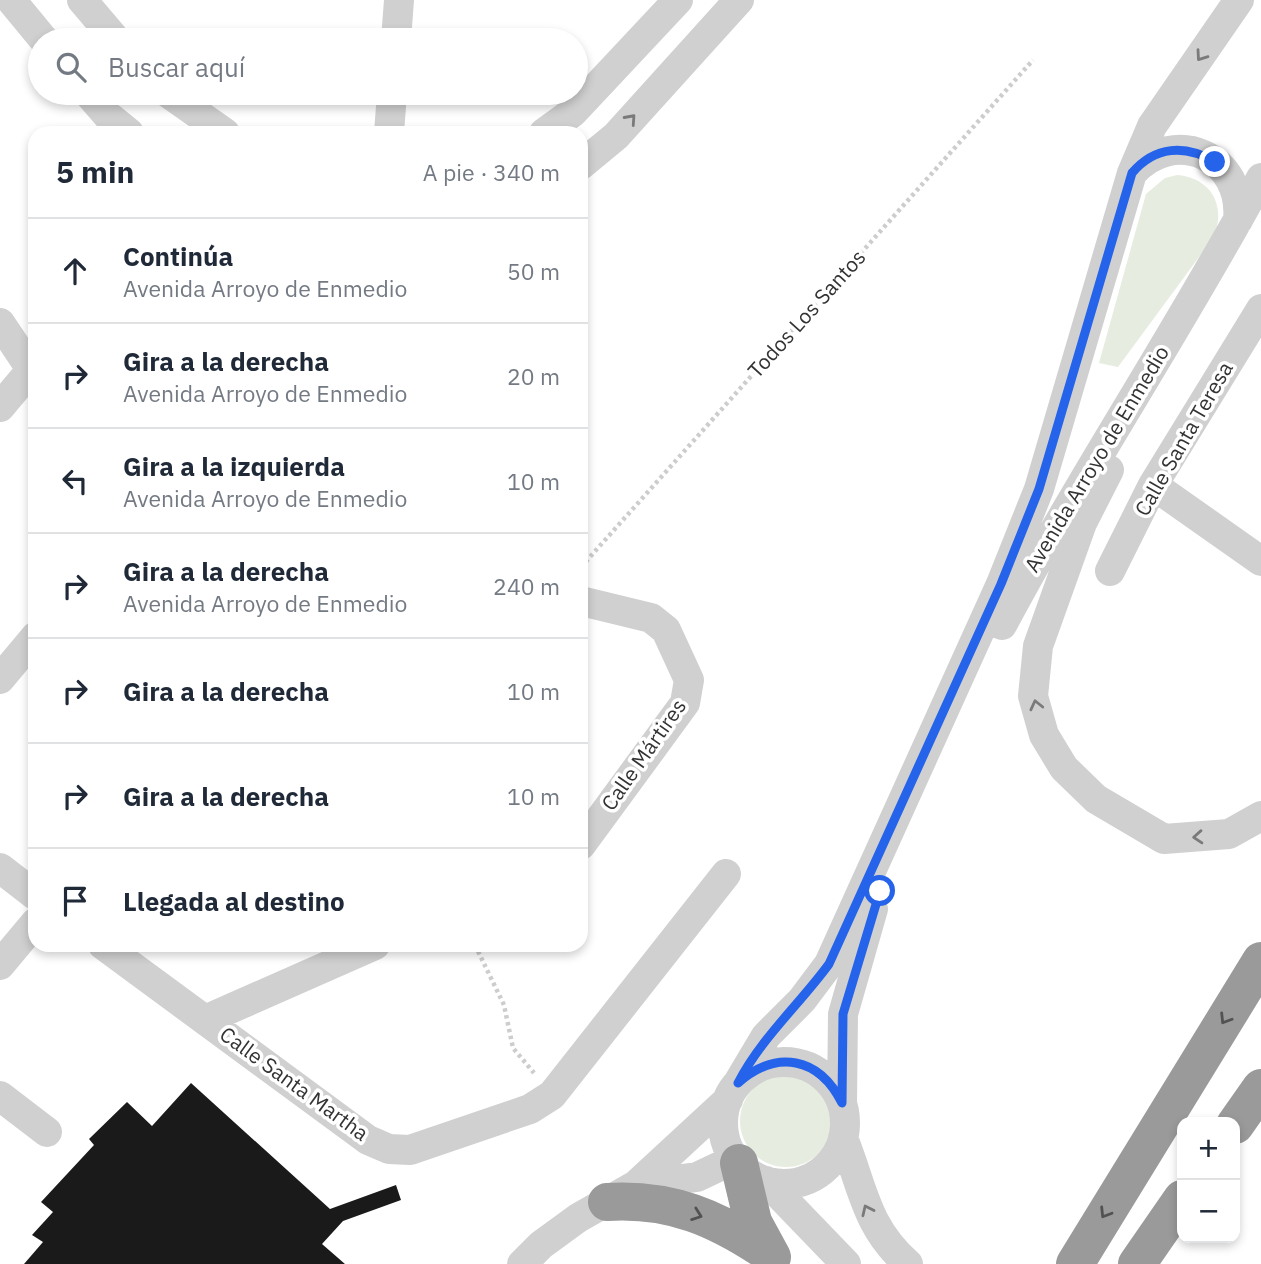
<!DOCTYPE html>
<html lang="es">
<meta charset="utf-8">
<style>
:root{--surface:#fff;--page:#f2f2f3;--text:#1f2937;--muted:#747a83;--line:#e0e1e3}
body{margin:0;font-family:"IBM Plex Sans",sans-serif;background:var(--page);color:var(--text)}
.controls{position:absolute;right:21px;bottom:21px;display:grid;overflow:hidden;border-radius:14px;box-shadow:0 4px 10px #0003}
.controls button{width:63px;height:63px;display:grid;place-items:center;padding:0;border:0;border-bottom:2px solid var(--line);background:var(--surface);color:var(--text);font:35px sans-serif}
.stop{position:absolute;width:21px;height:21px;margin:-16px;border:5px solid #2563eb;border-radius:50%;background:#fff}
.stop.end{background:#2563eb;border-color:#fff;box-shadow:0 2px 7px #0008}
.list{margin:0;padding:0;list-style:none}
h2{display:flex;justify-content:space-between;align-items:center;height:91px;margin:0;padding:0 28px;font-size:30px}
h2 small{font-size:23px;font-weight:400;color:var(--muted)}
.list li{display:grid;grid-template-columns:46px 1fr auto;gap:21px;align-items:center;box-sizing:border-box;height:105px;padding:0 28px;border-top:2px solid var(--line)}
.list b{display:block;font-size:26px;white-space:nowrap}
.list p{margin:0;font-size:23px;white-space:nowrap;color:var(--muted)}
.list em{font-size:23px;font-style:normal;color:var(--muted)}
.icon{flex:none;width:38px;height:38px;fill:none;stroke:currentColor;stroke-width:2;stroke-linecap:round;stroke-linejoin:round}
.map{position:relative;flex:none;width:1261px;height:1264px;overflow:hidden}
.search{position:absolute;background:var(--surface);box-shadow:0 4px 10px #0003;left:28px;top:28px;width:560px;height:77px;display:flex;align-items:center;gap:18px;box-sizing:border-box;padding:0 24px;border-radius:38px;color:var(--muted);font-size:26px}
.panel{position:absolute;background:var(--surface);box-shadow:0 4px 10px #0003;left:28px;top:126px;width:560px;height:826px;border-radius:21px}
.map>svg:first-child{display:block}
.green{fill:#e6ecdf}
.building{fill:#1a1a1a}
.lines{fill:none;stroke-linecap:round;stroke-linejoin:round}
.path{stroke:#cdcdcd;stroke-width:4.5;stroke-dasharray:3.5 3.5;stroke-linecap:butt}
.minor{stroke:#d0d0d0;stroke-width:30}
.highway{stroke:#9a9a9a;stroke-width:38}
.oneway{stroke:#7a7a7a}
.oneway2{stroke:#525252}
.route{stroke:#2563eb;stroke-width:9}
.labels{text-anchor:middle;stroke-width:7;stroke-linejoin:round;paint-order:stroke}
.street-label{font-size:21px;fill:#333;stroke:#fff}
</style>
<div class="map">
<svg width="1261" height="1264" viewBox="0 0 1261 1264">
<rect width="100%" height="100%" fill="#fff"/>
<path class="green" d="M1177 175C1212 178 1227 207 1213 238L1118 367 1099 363 1146 194 1165 178Z
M740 1121a46 46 0 1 1 92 0a46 46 0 1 1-92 0Z"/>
<path class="building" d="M191 1083 330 1209 396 1185 401 1200 343 1221 322 1244 345 1264H24L43 1242 32 1235 53 1212 41 1202 94 1145 89 1139 127 1102 152 1126Z"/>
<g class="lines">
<path class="path" d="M581 567 1033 60
M475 945 504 1005 513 1048 534 1073"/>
<path class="minor" d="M11 0 44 40
M82 0 116 40
M396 40 399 0
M88 93 108 116 129 133
M168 93 225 133
M389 133 392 93
M544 133 573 112 678 0
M581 165 616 136 739 0
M1132 173C1175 125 1244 157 1238 220
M0 323 35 375
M0 407 32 369
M1109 470 1082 523 1038 646 1033 696 1044 735 1064 768 1096 799 1164 839 1229 834 1261 816
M1153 485 1261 561
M1110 571 1153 485 1261 309
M581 601 651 618 666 630 689 680 685 703 581 845
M1002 625C1083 473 1179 330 1261 178
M0 679 35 637
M0 868 35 895
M103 945 368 1140 389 1149 410 1150 530 1109 552 1095 726 874
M0 965 35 923
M205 1020 375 945
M723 1123a61 61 0 1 1 122 0a61 61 0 1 1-122 0Z
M738 1083 766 1036 802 1000 829 964 1001 584 1039 489 1132 173 1152 126 1239 0
M0 1096 47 1132
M842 1103 843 1014 873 909
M843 1138C863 1187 865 1226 908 1264
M766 1181 846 1264
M636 1185 697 1177 735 1159
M522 1264 541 1245 578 1218 636 1185 728 1100"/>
<path class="highway" d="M1235 1125 1261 1088
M739 1163 753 1222 772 1257
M607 1202C671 1198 717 1218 770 1254
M1075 1264 1261 961
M1137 1264 1182 1199"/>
</g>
<defs><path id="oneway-chevron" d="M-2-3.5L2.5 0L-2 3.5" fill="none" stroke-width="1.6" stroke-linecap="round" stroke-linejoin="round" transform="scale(1.75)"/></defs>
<g class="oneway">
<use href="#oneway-chevron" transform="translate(1201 56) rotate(125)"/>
<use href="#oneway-chevron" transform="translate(631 119) rotate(-48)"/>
<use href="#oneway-chevron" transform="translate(1036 705) rotate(-103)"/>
<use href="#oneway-chevron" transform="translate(1198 837) rotate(176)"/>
<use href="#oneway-chevron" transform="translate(867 1210) rotate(-115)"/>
</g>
<g class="oneway2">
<use href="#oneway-chevron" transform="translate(1225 1019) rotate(122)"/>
<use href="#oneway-chevron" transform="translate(1105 1213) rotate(122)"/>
<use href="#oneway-chevron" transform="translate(697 1215) rotate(20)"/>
</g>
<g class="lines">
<path class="route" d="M880 891 843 1014 842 1103C819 1057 777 1049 738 1083 762 1037 799 1005 829 964L1001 584 1039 489 1132 173C1155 146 1185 144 1215 162"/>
</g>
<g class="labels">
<g class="street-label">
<text transform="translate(807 314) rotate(-48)" y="7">Todos Los Santos</text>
<text transform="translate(1184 439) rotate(-60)" y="7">Calle Santa Teresa</text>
<text transform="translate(1097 459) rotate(-59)" y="7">Avenida Arroyo de Enmedio</text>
<text transform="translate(644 755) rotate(-55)" y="7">Calle Mártires</text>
<text transform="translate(294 1084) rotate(36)" y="7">Calle Santa Martha</text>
</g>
</g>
</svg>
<div class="controls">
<button>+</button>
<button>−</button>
</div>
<div class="stop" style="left:880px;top:891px"></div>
<div class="stop end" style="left:1215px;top:162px"></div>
<div class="search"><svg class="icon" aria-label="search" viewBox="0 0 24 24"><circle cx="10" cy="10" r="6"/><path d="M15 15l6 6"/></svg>Buscar aquí</div>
<section class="panel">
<h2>5 min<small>A pie · 340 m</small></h2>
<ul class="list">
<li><svg class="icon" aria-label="ahead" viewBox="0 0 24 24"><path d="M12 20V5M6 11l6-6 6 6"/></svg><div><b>Continúa</b><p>Avenida Arroyo de Enmedio</p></div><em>50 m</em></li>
<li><svg class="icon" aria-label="right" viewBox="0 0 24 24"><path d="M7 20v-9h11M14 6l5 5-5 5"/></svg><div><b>Gira a la derecha</b><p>Avenida Arroyo de Enmedio</p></div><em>20 m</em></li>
<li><svg class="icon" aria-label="left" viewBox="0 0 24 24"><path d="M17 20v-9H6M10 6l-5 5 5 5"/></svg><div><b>Gira a la izquierda</b><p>Avenida Arroyo de Enmedio</p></div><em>10 m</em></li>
<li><svg class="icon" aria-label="right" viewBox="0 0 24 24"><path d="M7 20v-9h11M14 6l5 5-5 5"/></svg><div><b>Gira a la derecha</b><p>Avenida Arroyo de Enmedio</p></div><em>240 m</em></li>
<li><svg class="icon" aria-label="right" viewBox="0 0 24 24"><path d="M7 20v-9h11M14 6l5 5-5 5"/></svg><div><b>Gira a la derecha</b></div><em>10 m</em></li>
<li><svg class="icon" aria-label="right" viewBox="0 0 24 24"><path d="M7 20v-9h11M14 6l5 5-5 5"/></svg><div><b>Gira a la derecha</b></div><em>10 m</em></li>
<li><svg class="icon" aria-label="arrive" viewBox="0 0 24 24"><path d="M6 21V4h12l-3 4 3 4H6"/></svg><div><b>Llegada al destino</b></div></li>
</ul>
</section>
</div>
